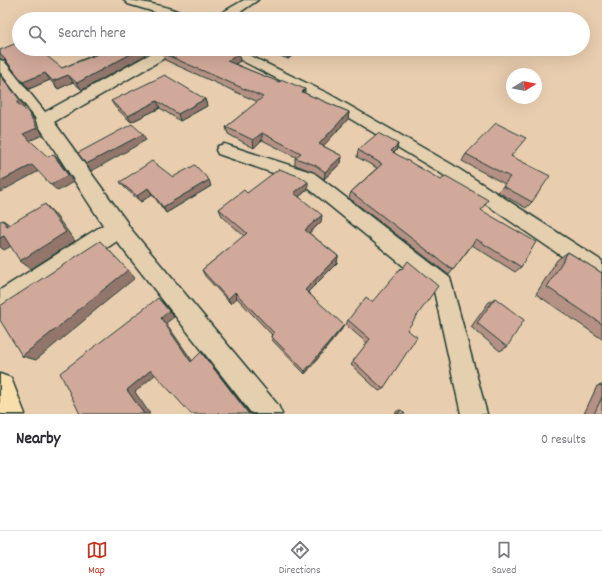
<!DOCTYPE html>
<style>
:root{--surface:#fff;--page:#f2f2f3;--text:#2b2b33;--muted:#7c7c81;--line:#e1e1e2;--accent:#c8321e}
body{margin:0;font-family:Dekko,sans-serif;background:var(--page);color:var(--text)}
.compass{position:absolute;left:506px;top:68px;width:36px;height:36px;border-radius:50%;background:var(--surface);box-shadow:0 4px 16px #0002;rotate:80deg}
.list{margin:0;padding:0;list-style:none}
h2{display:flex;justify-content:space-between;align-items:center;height:52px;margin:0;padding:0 16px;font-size:17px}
h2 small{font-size:13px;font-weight:400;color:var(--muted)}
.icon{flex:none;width:22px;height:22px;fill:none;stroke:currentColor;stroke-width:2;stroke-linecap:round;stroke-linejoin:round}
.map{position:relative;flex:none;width:602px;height:414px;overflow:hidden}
.search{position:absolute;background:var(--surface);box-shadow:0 4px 16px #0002;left:12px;right:12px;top:12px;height:44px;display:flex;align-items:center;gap:10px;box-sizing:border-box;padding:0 14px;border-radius:22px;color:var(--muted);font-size:15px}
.sheet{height:116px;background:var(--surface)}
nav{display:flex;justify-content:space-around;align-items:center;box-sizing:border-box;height:56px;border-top:1px solid var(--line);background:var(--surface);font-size:11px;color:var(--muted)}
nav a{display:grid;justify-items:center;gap:2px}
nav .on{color:var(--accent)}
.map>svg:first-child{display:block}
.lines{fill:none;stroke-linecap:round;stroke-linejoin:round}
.street-casing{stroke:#1f3d34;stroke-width:3}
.secondary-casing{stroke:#1f3d34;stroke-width:3}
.highway-casing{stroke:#1f3d34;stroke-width:3}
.street{fill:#e4cfae;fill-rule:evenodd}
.secondary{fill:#e4cfae;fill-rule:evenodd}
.highway{fill:#f8deab;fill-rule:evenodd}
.wall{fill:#b49184;stroke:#1f3d34}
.shaded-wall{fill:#92766c;stroke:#1f3d34}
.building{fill:#d1a99a;stroke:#1f3d34}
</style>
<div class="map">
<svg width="602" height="414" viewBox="0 0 602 414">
<rect width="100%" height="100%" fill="#e9cdaf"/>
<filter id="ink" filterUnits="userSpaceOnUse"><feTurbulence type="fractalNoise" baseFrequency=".025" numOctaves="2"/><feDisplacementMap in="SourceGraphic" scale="8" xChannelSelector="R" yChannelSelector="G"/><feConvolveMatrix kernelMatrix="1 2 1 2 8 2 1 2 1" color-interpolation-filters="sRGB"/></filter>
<g filter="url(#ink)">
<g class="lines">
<defs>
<path id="street" d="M124 0C137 0 183 9 191 19H178L128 4Z
M221 49H236L329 94 451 164 602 261V282L595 279 439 172 319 100 223 51Z
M0 60 4 61 49 117 51 120 49 123 44 125 39 123 0 72Z
M224 144 314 173 450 278 487 414H461L434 291 302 183 218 154 216 150 218 146Z
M118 220 125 222 278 405 282 414H252L111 234 109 228 111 222Z"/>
<path id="secondary" d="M244 0H258L230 19H215L216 16Z
M159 49H177L175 52 54 122 126 221 130 228 126 235 9 314 0 318V290L103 225 35 120 38 116Z"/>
<path id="highway" d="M0 374 11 378 25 414H0Z"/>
</defs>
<use href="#street" class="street-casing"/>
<use href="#secondary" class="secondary-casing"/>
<use href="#highway" class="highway-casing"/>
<use href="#street" class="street"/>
<use href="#secondary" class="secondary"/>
<use href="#highway" class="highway"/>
</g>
<path class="wall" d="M86 49H156L149 53 146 51 144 56 82 90 73 82 58 89 50 80 29 89 5 60 1 59 0 58V50L62 68 93 55 88 51Z
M239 49H259L251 54Z
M263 49H301L288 59Z
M162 53 239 54 240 61 235 64 349 112 348 119 323 146 342 156 341 163 324 179 314 172 295 165V158L296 157 262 140 254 148 228 134 226 127 258 102 165 60Z
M205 99 207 106 180 121 160 108 131 122 115 107 111 101Z
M398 144 396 151 394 153 481 210 521 267 515 272 472 245 449 275 349 198 351 192 377 168 357 157 358 150Z
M466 154 512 156 532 202 526 208 498 192 505 184 462 161Z
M173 177 211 186 166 213 152 194 141 202 125 188 120 182Z
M308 189 299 197 321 222 309 233 338 256 337 263 308 292 342 329 305 374 272 340 271 336 272 335 237 298 231 304 205 276 202 270 244 236 222 216 219 209 247 193Z
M568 252 602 273V339L536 294 557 260Z
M495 298 507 347 500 351 471 327 489 302Z
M348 320 407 330 383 389 379 391 351 365 367 343 346 325Z
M602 385V414H584L597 386Z
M401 410 405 414H395L397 411Z"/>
<path class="shaded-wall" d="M140 49H145L146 51 144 56 82 90 77 83Z
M148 49H156L149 53Z
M250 49H259L251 54Z
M291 49H301L288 59 287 52Z
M239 54 240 61 229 68 227 61Z
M45 73 50 80 29 89 23 82Z
M0 74 25 107 22 109 16 102Z
M68 75 73 82 58 89 53 81Z
M305 89V96L302 92Z
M205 99 207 106 180 121 178 114Z
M157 101 160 108 131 122 128 116Z
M28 112 34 119 43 135 29 141 23 134Z
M349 112 348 119 319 151V144Z
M262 133V140L254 148 253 140Z
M143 134 146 140 99 167 91 171 86 164Z
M398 144 396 151 389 158 391 151Z
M53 154 59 160 73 182 58 191 51 185Z
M342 156 341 163 324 179 325 172Z
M32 165 39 171 0 192V181Z
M209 180 211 186 166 213 163 207Z
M308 182V189L294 201V193Z
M148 188 152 194 141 202 137 196Z
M45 204 54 213 75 241 31 269 20 261Z
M322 215 321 222 305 237V230Z
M3 220 14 228 7 226Z
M4 236 15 244 4 250 0 247V238Z
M100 241 135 278 87 317V318L36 360 22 356 77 311Z
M338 256 337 263 305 295V290Z
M235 292 237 298 231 304 228 299Z
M158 298 164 304 174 317 166 323 196 366 191 362 161 318Z
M344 325 342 329 305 374V371Z
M201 352 205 356 250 414 248 413Z
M151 370 157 373 135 392 150 414H144L127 390Z"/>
<path class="building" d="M177 16 184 19H172Z
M220 17 224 19H217Z
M19 42V49H38L62 68 98 54 91 49H140L77 83 68 75 53 81 45 73 23 82 0 53V50Z
M168 49H228L239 54 227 61 279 82 283 80 305 89 302 92 349 112 319 144 342 156 325 172 315 165 295 158 301 153 262 133 253 140 226 127 263 97 162 53Z
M281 49H291L287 52Z
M0 75 20 100 16 102 28 112 37 128 23 134 48 157 53 154 68 175 51 185 32 165 0 181Z
M165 75 205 99 178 114 157 101 128 116 111 101Z
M496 123 526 138 511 156 550 176 532 202 503 186 510 177 466 154Z
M132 124 143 134 94 160 86 164 78 153Z
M378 133 398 144 391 151 441 180 446 176 488 200 481 210 536 242 521 267 476 239 453 270 351 192 382 164 358 150Z
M152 161 173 177 195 165 209 180 163 207 148 188 137 196 120 182Z
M279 169 301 177 308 182 294 193 322 215 305 230 338 256 305 290 344 325 305 371 271 336 274 333 235 292 228 299 202 270 247 233 219 209 244 190 247 193Z
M45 204 66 232 20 261 4 236 0 238V221L3 220 7 226Z
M100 241 128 270 77 311V312L22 356 0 320V306Z
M568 252 602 273V324L547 287Z
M408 261 438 286 407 330 417 337 383 389 353 361 370 339 348 320 366 297 372 302 401 268 402 269Z
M158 298 169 311 161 318 191 362 201 352 248 413 256 414H191L151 370 127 390 144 414H80L60 373Z
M495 298 524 320 507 347 477 323Z
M602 397V414H594Z
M401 410 405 414H398Z"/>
</g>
</svg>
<svg class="compass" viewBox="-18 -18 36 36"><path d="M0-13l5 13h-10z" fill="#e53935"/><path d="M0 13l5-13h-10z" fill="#7c7c81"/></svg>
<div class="search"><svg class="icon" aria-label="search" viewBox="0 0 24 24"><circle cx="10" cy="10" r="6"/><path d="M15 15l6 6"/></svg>Search here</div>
</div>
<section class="sheet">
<h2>Nearby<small>0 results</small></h2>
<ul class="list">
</ul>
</section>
<nav>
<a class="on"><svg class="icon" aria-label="map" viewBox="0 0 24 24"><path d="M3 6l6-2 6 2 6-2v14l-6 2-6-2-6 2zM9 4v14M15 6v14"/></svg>Map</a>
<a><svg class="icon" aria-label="directions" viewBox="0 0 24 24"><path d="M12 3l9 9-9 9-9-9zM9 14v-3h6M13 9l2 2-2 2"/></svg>Directions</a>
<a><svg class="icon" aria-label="saved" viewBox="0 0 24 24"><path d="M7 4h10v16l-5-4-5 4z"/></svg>Saved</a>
</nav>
